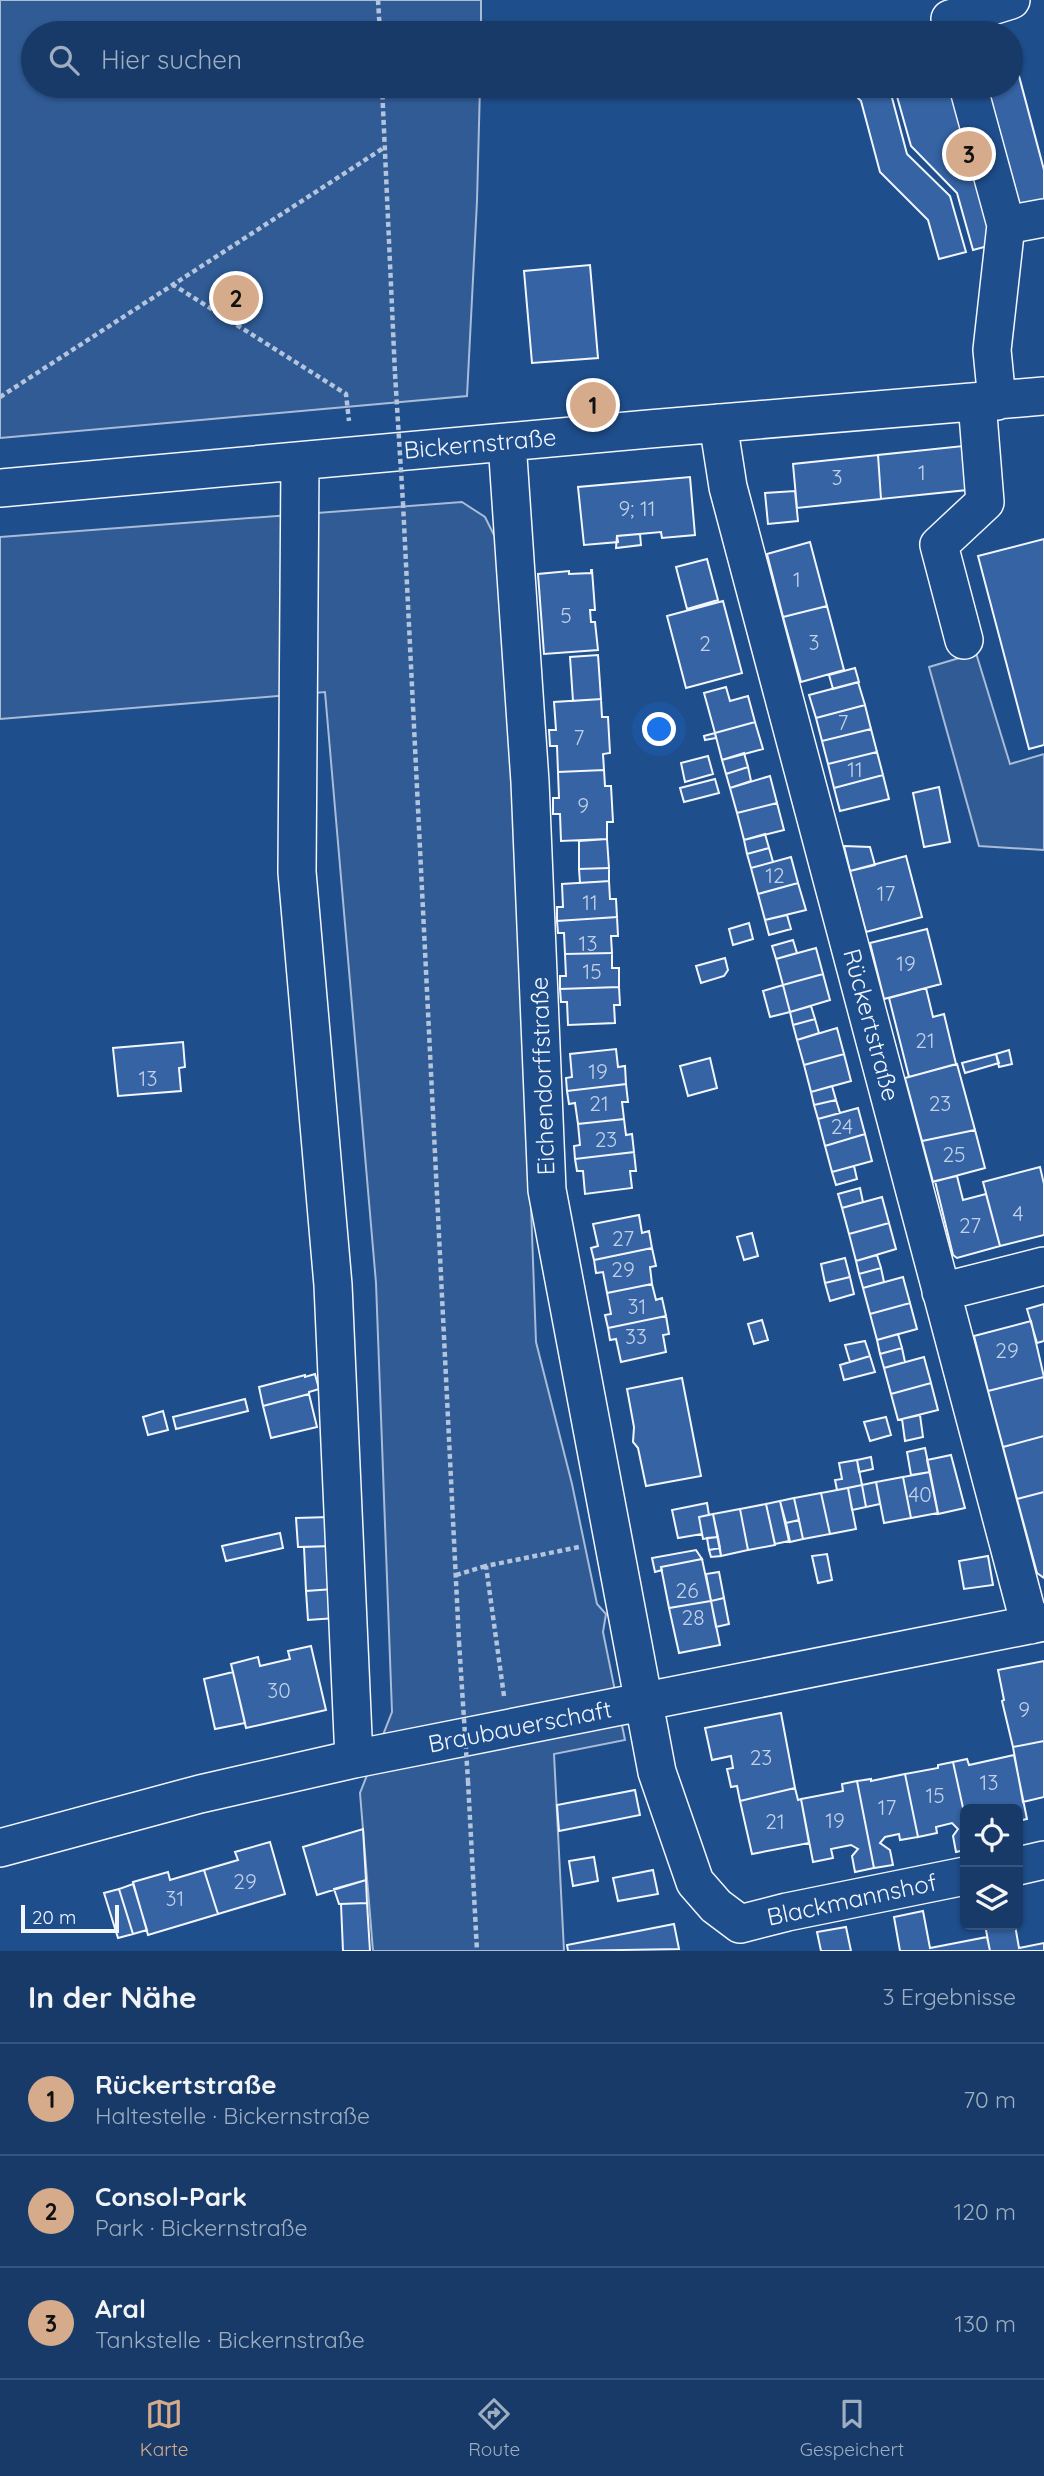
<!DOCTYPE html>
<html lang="de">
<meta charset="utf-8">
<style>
:root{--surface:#173a69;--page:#20416f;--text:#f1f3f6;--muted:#9eadc0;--line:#36547d;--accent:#d6ab8b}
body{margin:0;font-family:Quicksand,sans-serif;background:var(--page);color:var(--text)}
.controls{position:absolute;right:21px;bottom:21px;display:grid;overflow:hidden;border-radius:10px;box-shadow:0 2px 5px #0004}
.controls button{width:63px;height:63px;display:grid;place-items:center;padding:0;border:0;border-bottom:2px solid var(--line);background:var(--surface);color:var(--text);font:35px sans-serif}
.scale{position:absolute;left:21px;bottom:18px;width:98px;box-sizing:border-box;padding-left:7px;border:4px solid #f2f6ff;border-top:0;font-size:19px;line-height:24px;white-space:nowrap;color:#f2f6ff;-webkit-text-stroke:5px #1f4e8c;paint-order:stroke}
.you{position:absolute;left:660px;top:730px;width:24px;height:24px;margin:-18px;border:5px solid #fff;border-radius:50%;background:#1a73e8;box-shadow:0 0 0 10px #1a73e833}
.badge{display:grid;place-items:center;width:46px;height:46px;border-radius:50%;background:var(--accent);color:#111;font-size:23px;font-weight:700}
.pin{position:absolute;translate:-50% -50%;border:4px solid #fff;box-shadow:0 2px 7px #0006}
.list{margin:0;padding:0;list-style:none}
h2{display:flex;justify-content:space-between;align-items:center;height:91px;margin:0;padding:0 28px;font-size:30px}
h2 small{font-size:23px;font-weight:400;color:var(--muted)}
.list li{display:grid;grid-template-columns:46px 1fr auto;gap:21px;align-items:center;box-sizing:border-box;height:112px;padding:0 28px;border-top:2px solid var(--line)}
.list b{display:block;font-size:26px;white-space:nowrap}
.list p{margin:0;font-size:23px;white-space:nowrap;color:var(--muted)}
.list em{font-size:23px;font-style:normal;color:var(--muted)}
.icon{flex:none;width:38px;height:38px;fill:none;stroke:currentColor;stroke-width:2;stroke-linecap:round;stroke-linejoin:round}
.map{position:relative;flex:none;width:1044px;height:1951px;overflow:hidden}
.search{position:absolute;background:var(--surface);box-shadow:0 2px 5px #0004;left:21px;right:21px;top:21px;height:77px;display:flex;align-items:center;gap:18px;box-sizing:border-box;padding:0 24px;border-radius:38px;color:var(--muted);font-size:26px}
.sheet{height:427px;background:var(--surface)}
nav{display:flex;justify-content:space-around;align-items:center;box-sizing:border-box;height:98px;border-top:2px solid var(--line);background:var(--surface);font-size:19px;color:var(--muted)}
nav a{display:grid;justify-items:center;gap:4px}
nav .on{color:var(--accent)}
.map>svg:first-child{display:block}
.built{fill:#305b95;stroke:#a8bbd7;stroke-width:2}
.building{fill:#3563a3;stroke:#f2f6ff;stroke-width:2}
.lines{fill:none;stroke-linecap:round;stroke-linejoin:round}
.minor-casing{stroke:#f2f6ff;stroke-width:40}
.path{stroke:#b3c4dc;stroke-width:4.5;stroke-dasharray:5 3.5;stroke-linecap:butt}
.minor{stroke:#1f4e8c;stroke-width:37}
.path-bridge{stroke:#b3c4dc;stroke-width:4.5;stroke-dasharray:5 3.5;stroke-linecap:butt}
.labels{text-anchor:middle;stroke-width:5;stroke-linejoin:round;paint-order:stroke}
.number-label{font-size:21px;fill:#c3d1e8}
.street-label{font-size:24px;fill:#f2f6ff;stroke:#1f4e8c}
</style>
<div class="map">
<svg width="1044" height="1951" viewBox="0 0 1044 1951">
<rect width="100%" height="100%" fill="#1f4e8c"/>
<path class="built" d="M0 0H481V33H33V86H480L477 201 467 396 0 438Z
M462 502 485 517 496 539 520 910 536 1342 572 1484 597 1604 606 1614 603 1632 625 1740 554 1754 564 1951H373L360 1793 392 1712 376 1283 325 692 0 719V537Z
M976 653 1010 764 1044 754V850L979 846 929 667Z"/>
<path class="building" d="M894 25 903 33H886Z
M1015 61 1044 170V231L973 250 957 193 911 146 896 93 923 86H1011V62Z
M846 86H869L858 98Z
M869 86H894L896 93 891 94 907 154 950 196 966 252 939 259 928 220 880 172 861 101 858 98Z
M590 265 598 358 532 363 524 271Z
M963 446 967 490 881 499 878 455Z
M878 455 881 499 797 508 793 464Z
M690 477 695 535 662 538 661 532 617 536 618 542 584 545 578 487Z
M795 491 798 521 768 524 765 493Z
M640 534 641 545 616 548 617 536Z
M1044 539V745L1029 749 978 556Z
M810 542 827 606 783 617 767 554Z
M707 559 718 600 687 609 676 567Z
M591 570H592L595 610H590L591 622H595L598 650 544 654 538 574 569 571V574L591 573Z
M723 601 742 673 686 688 667 616Z
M827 606 844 670 801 682 783 617Z
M598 655 601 699 573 701 570 657Z
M855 668 859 682 833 689 829 675Z
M858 682 865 705 816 718 809 695Z
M726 687 730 701 748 696 755 722 715 733 704 693Z
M601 699 602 717H608L610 753 603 754 604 770 558 772 557 746H550L549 730H556L554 702Z
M865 705 871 729 822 741 816 718Z
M755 722 763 749 722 760 715 733Z
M871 729 877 752 828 764 822 741Z
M715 733 716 738 705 740 704 736Z
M877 752 883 775 834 788 828 764Z
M744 753 748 767 726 774 722 760Z
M708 756 713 774 685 782 681 763Z
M748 767 751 781 730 788 726 774Z
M604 770 605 786H611L613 822H607V839L561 841 560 814H553V798H559L558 772Z
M883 775 889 799 840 811 834 788Z
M770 776 777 803 737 813 730 788Z
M715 779 719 793 684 802 680 788Z
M939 787 950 842 924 847 913 793Z
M777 803 784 830 744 840 737 813Z
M765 834 769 848 747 854 744 840Z
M607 839 609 868 579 869V841Z
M844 846 870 847 875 865 850 871Z
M769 848 773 862 751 868 747 854Z
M906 856 922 917 866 932 850 871Z
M791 857 798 883 758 894 751 868Z
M609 868V881L580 883 579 869Z
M609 881 610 899H616L617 917 557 921V907H563L562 884Z
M798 883 806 910 765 920 758 894Z
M787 915 791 929 769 935 765 920Z
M617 917 618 936H611L612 953 565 954 564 933H558L557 921Z
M749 923 753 939 733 945 729 929Z
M927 929 941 984 884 999 870 943Z
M793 940 797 953 776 959 772 946Z
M816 948 823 974 783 985 776 959Z
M612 953V968H619V987L560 989V976H566L565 954Z
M725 958 728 970 724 976 701 983 696 966Z
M823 974 830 1000 790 1012 783 985Z
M783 985 790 1012 770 1017 763 991Z
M619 987 620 1005H614L615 1023 568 1025 567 1002H561L560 989Z
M926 988 933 1017 944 1014 956 1064 909 1077 889 998Z
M811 1006 815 1019 793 1025 790 1012Z
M815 1019 819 1033 797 1040 793 1025Z
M837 1028 844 1054 804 1065 797 1040Z
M183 1042 185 1067 179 1068 181 1091 118 1096 113 1048Z
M616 1049 618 1067 625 1066 626 1084 567 1091 566 1078 572 1077 570 1054Z
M1009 1050 1012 1064 999 1067 996 1054Z
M844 1054 851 1081 811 1092 804 1065Z
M996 1054 999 1063 965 1073 962 1063Z
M710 1058 717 1088 688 1096 680 1066Z
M957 1064 975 1130 922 1141 905 1078Z
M626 1084 628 1102H622L624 1119 578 1124 575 1103 569 1104 567 1091Z
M832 1086 836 1100 814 1105 811 1092Z
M836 1100 840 1113 818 1119 814 1105Z
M858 1108 865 1134 825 1146 818 1119Z
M624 1119 626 1135 632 1134 634 1152 575 1159 574 1146 580 1145 578 1124Z
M975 1130 985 1168 933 1182 922 1141Z
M865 1134 872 1161 832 1172 825 1146Z
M634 1152 636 1171H630L632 1188 585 1194 583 1171H577L575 1159Z
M854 1166 857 1179 836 1185 832 1172Z
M1040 1167 1044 1184V1235L1000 1246 983 1182Z
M957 1176 963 1200 986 1194 1000 1246 957 1258 953 1255 935 1181Z
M860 1188 863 1202 842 1208 838 1194Z
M882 1197 889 1223 849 1234 842 1208Z
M639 1215 642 1233 649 1231 652 1248 594 1260 591 1248 598 1246 593 1224Z
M889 1223 896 1249 856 1261 849 1234Z
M752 1233 758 1256 744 1260 737 1237Z
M652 1248 656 1266 650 1267 652 1284 607 1293 603 1272 596 1273 594 1260Z
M877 1255 881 1268 859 1274 856 1261Z
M845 1258 850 1277 825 1283 821 1264Z
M881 1268 884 1282 863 1288 859 1274Z
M850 1277 854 1294 830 1301 825 1283Z
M903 1277 910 1303 870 1314 863 1288Z
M652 1284 656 1300 662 1298 666 1316 608 1328 605 1315 611 1314 607 1293Z
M910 1303 917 1329 877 1340 870 1314Z
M1044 1304V1341L1037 1343 1027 1309Z
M666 1316 669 1334 663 1335 666 1352 621 1362 616 1339 610 1340 608 1328Z
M762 1320 768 1340 754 1344 748 1324Z
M1031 1321 1044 1377 988 1391 974 1336Z
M898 1334 902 1348 880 1354 877 1340Z
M865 1341 870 1356 850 1362 845 1345Z
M902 1348 905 1362 884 1368 880 1354Z
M870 1356 875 1372 844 1380 840 1365Z
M924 1357 931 1383 891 1394 884 1368Z
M315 1374 319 1389 309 1392V1394L263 1406 259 1387 305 1375V1377Z
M1044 1377V1436L1003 1447 988 1391Z
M682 1378 701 1476 646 1486 638 1448 633 1442 634 1427 627 1389Z
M931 1383 938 1410 898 1420 891 1394Z
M309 1394 317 1427 271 1438 263 1406Z
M245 1399 248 1411 176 1429 173 1417Z
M163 1411 168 1430 148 1435 143 1417Z
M920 1415 923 1437 905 1441 902 1419Z
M886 1417 891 1435 870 1441 864 1422Z
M1044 1436V1492L1017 1499 1003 1447Z
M925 1448 930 1472 911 1475 907 1452Z
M951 1455 965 1508 938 1514 927 1460Z
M871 1457 873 1469 859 1472 857 1460Z
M857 1460 862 1485 837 1490 835 1480 842 1479 839 1463Z
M930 1472 938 1513 911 1518 903 1477Z
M903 1477 911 1518 884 1523 876 1482Z
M876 1482 880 1504 866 1507 862 1485Z
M862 1485 866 1507 852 1510 848 1488Z
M848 1488 856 1529 830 1534 821 1493Z
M1044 1492V1578L1037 1573 1017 1499Z
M821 1493 830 1534 803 1539 794 1498Z
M794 1498 799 1520 786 1523 780 1501Z
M780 1501 789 1541 775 1544 766 1504Z
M707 1503 709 1515 699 1517 702 1534 678 1538 672 1510Z
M766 1504 775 1545 748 1550 740 1509Z
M740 1509 748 1550 721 1556 713 1514Z
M713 1514 718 1537 703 1539 699 1517Z
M330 1517 332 1546 298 1547 296 1518Z
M799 1520 803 1539 790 1542 786 1523Z
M280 1533 283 1548 226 1561 222 1546Z
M718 1537 720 1548 709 1550 707 1538Z
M332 1546 334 1589 306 1591 304 1547Z
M720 1548 721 1556 711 1557 709 1550Z
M696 1550 702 1559 661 1567 662 1570 655 1572 652 1558Z
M827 1554 832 1580 818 1583 812 1556Z
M988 1556 993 1585 964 1589 959 1561Z
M702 1559 711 1601 669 1608 661 1567Z
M719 1572 724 1598 711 1601 706 1574Z
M334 1589 336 1618 308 1620 306 1591Z
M724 1598 729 1624 716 1627 711 1601Z
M711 1601 720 1645 679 1653 669 1608Z
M311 1646 326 1710 246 1728 231 1664 258 1657 260 1666 290 1659 288 1651Z
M1044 1661V1741L1013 1747 1002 1701 1004 1700 998 1670Z
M233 1672 245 1723 215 1729 204 1679Z
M781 1713 795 1788 740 1801 737 1786 731 1787 727 1769 733 1768 731 1756 712 1760 705 1728Z
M1044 1741V1797L1023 1802 1013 1747Z
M1014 1755 1027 1819 1018 1821V1809H965V1817L953 1762 967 1759 969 1765Z
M953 1762 965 1817V1850L956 1852 953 1836 958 1829 952 1823 936 1827 937 1833 918 1837 905 1774 938 1768V1765Z
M905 1774 918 1837 900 1840 899 1834 885 1837 880 1843 890 1850 893 1865 874 1868 857 1781 871 1779V1781Z
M857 1781 874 1868 855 1872 852 1856 858 1849 851 1845 831 1849 833 1858 813 1862 801 1799 843 1791 842 1784Z
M795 1788 798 1800 801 1799 809 1843 752 1854 740 1801Z
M635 1790 640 1815 559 1831 557 1805Z
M363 1829 366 1880 317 1895 303 1847Z
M270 1842 285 1894 218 1914 204 1870 238 1860 235 1852Z
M594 1857 598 1881 573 1886 569 1861Z
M204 1870 218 1914 148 1935 133 1882 168 1872 170 1880Z
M653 1870 658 1894 618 1901 613 1878Z
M366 1880 367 1903 339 1904 334 1889Z
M133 1884 147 1930 133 1934 119 1889Z
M119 1889 133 1934 118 1938 104 1893Z
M367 1903 370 1951H343L341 1904Z
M923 1911 930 1948 987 1937 990 1951H900L894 1917Z
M674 1924 679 1949 568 1951 567 1945Z
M985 1925H1015L1019 1948 1044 1943V1951H990Z
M846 1927 851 1951H821L817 1932Z"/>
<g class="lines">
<defs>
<path id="minor" d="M954 33 950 19 1011 0
M968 86 1006 225 1044 218
M997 401 992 350 1006 225
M718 423 728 487 1030 1625
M507 442 530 782 547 1190 657 1772 695 1882 716 1906 740 1924 787 1912 965 1876
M300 462 297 872 333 1285 354 1759
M0 488 649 429 1044 396
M964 640 939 545 985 502 977 402
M941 1292 1044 1266
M0 1848 200 1794 354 1759 1044 1622
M1018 1866 1044 1860"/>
</defs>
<use href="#minor" class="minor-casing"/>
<path class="path" d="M378 0 380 33
M382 86 395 374
M172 284 346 394 349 421
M0 397 385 147
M403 503 459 1642
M456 1575 486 1566
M504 1696 486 1566 579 1547
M468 1781 477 1951"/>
<use href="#minor" class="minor"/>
<path class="path-bridge" d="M395 374 403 503
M459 1642 468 1781"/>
</g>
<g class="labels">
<g class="number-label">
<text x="922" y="480">1</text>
<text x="837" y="485">3</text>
<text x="637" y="516">9; 11</text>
<text x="797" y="587">1</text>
<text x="566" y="623">5</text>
<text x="814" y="650">3</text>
<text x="705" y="651">2</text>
<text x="843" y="730">7</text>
<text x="579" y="745">7</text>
<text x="855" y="777">11</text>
<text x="583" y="813">9</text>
<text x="775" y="883">12</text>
<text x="886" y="901">17</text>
<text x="590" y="910">11</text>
<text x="588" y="951">13</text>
<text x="906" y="971">19</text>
<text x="592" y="979">15</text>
<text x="925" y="1048">21</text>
<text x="598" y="1079">19</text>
<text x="148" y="1086">13</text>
<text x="599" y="1111">21</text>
<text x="940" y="1111">23</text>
<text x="842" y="1134">24</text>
<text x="606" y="1147">23</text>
<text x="954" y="1162">25</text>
<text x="1018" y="1221">4</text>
<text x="970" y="1233">27</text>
<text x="623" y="1246">27</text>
<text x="623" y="1277">29</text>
<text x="637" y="1314">31</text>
<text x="636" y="1344">33</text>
<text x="1007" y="1358">29</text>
<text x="920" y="1502">40</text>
<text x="687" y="1598">26</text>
<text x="693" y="1625">28</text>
<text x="279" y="1698">30</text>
<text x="1024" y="1717">9</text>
<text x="761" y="1765">23</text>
<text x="989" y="1790">13</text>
<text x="935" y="1803">15</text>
<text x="887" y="1815">17</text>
<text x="835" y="1828">19</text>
<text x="775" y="1829">21</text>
<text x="245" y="1889">29</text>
<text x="175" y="1906">31</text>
</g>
<g class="street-label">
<text transform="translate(480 444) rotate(-5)" y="8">Bickernstraße</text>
<text transform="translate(871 1025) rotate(75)" y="8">Rückertstraße</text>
<text transform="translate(543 1076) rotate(-92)" y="8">Eichendorffstraße</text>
<text transform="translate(520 1727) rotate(-11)" y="8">Braubauerschaft</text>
<text transform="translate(852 1900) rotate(-12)" y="8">Blackmannshof</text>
</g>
</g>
</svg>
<div class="controls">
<button><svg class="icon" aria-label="locate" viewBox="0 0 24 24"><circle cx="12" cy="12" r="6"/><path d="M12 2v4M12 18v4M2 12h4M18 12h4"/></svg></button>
<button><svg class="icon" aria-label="layers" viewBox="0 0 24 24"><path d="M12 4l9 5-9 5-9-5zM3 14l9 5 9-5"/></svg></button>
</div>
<div class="scale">20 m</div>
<div class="you"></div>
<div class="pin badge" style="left:593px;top:405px">1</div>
<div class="pin badge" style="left:236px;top:298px">2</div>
<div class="pin badge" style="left:969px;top:154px">3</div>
<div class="search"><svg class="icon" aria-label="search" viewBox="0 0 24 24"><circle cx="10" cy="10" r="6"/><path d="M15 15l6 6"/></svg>Hier suchen</div>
</div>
<section class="sheet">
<h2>In der Nähe<small>3 Ergebnisse</small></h2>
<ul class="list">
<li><span class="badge">1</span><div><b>Rückertstraße</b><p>Haltestelle · Bickernstraße</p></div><em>70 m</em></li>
<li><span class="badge">2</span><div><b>Consol-Park</b><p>Park · Bickernstraße</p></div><em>120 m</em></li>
<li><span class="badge">3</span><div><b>Aral</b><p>Tankstelle · Bickernstraße</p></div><em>130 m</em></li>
</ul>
</section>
<nav>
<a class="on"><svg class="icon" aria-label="map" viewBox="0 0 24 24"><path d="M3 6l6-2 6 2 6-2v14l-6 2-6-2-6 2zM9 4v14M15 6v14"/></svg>Karte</a>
<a><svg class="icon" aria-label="directions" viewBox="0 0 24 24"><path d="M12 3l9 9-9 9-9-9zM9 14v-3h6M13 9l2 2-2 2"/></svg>Route</a>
<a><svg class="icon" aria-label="saved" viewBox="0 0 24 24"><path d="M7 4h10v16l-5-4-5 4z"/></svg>Gespeichert</a>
</nav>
